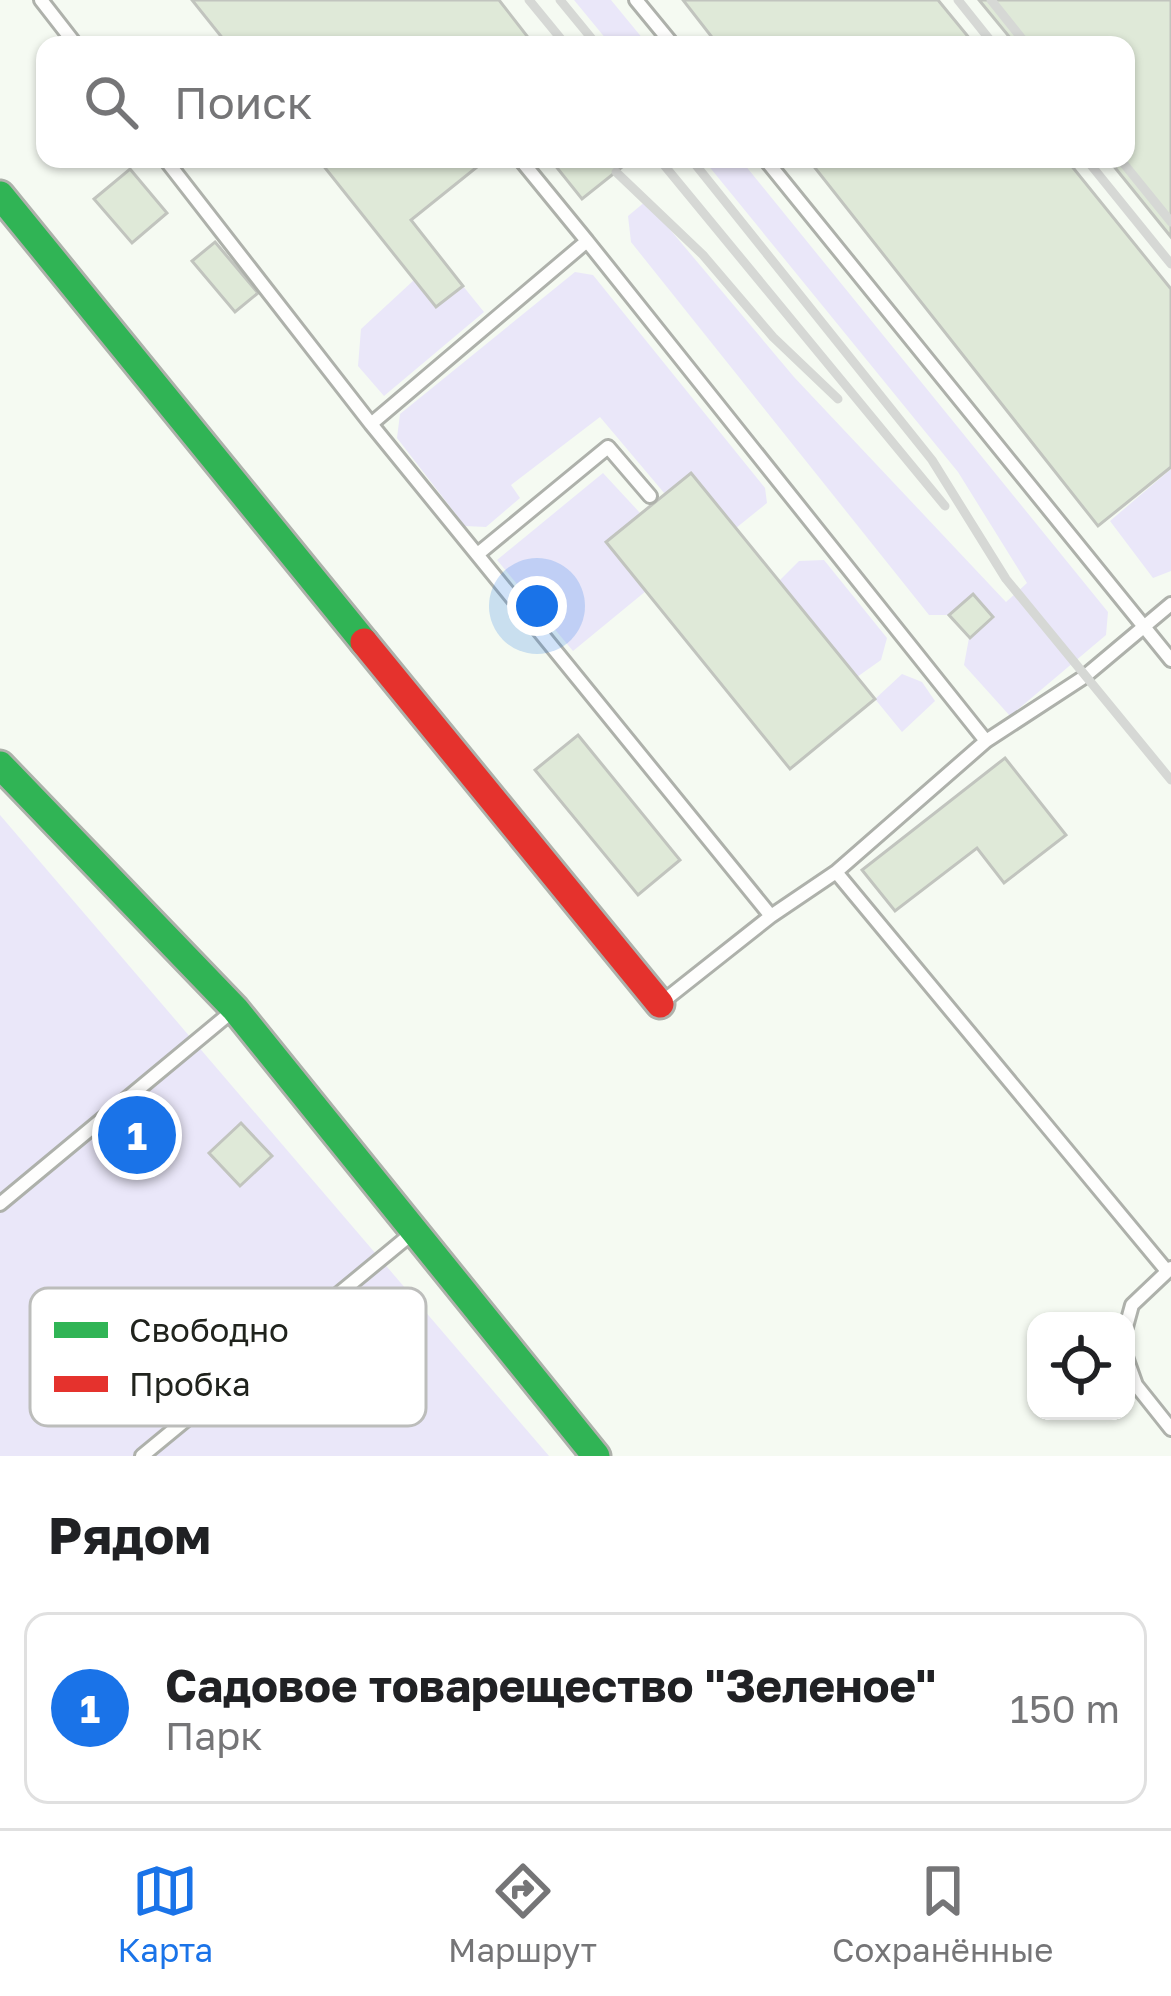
<!DOCTYPE html>
<html lang="ru">
<meta charset="utf-8">
<style>
:root{--surface:#fff;--page:#f2f2f2;--text:#202124;--muted:#757577;--line:#e0e0e0;--accent:#1a73e8}
body{margin:0;font-family:"Golos Text",sans-serif;background:var(--page);color:var(--text)}
.controls{position:absolute;right:36px;bottom:36px;display:grid;overflow:hidden;border-radius:24px;box-shadow:0 3px 9px #0004}
.controls button{width:108px;height:108px;display:grid;place-items:center;padding:0;border:0;border-bottom:3px solid var(--line);background:var(--surface);color:var(--text);font:60px sans-serif}
.you{position:absolute;left:537px;top:606px;width:42px;height:42px;margin:-30px;border:9px solid #fff;border-radius:50%;background:#1a73e8;box-shadow:0 0 0 18px #1a73e833}
.badge{display:grid;place-items:center;width:78px;height:78px;border-radius:50%;background:var(--accent);color:#fff;font-size:39px;font-weight:700}
.pin{position:absolute;translate:-50% -50%;border:6px solid #fff;box-shadow:0 3px 12px #0006}
.list{margin:0;padding:0;list-style:none}
h2{display:flex;justify-content:space-between;align-items:center;height:156px;margin:0;padding:0 48px;font-size:51px}
h2 small{font-size:39px;font-weight:400;color:var(--muted)}
.list li{display:grid;grid-template-columns:78px 1fr auto;gap:36px;align-items:center;box-sizing:border-box;height:192px;margin:0 24px 24px;padding:0 24px;border:3px solid var(--line);border-radius:24px}
.list b{display:block;font-size:45px;white-space:nowrap}
.list p{margin:0;font-size:39px;white-space:nowrap;color:var(--muted)}
.list em{font-size:39px;font-style:normal;color:var(--muted)}
.icon{flex:none;width:66px;height:66px;fill:none;stroke:currentColor;stroke-width:2;stroke-linecap:round;stroke-linejoin:round}
.map{position:relative;flex:none;width:1171px;height:1456px;overflow:hidden}
.search{position:absolute;background:var(--surface);box-shadow:0 3px 9px #0004;left:36px;right:36px;top:36px;height:132px;display:flex;align-items:center;gap:30px;box-sizing:border-box;padding:0 42px;border-radius:24px;color:var(--muted);font-size:45px}
.sheet{height:372px;background:var(--surface)}
nav{display:flex;justify-content:space-around;align-items:center;box-sizing:border-box;height:168px;border-top:3px solid var(--line);background:var(--surface);font-size:33px;color:var(--muted)}
nav a{display:grid;justify-items:center;gap:6px}
nav .on{color:var(--accent)}
.map>svg:first-child{display:block}
.green{fill:#eae7f9}
.building{fill:#dfe9d8;stroke:#c1c4be;stroke-width:3}
.lines{fill:none;stroke-linecap:round;stroke-linejoin:round}
.lane-casing{stroke:#aeb1ab;stroke-width:18}
.fast-casing{stroke:#aeb1ab;stroke-width:33}
.jam-casing{stroke:#aeb1ab;stroke-width:33}
.lane{stroke:#fefefd;stroke-width:12}
.fast{stroke:#30b455;stroke-width:27}
.jam{stroke:#e5322d;stroke-width:27}
.rail{stroke:#d6d8d5;stroke-width:9}
.key{fill:#fff;stroke:#bcbdbb;stroke-width:3}
.key-label{font-size:33px;fill:#20231d}
</style>
<div class="map">
<svg width="1171" height="1456" viewBox="0 0 1171 1456">
<rect width="100%" height="100%" fill="#f5faf2"/>
<path class="green" d="M574 0H611L648 45H611Z
M703 159H740L1108 612 1106 635 1010 716 964 665 969 638 949 615H929L631 242 628 216 646 201 794 377 1006 602 1027 583 958 472Z
M575 272 593 275 765 488 767 503 736 528 692 474 665 494 600 417 511 485 520 498 486 527 465 526 397 438 400 414Z
M414 280 436 307 463 286 484 312 384 396 358 366 361 329Z
M1171 469V571L1153 578 1110 521Z
M603 473 641 514 606 542 646 591 573 651 497 560Z
M824 560 887 638 881 660 857 677 779 581 799 561Z
M902 674 922 682 935 701 902 732 875 699Z
M0 815 549 1456H0Z"/>
<path class="building" d="M192 0H499L534 45H228Z
M683 0H938L975 45H718Z
M979 0H1171V237L1108 159H1126V45H1016Z
M318 159H487L411 220 463 286 436 307Z
M550 159H625L627 163 582 199Z
M808 159H1066L1171 289V467L1098 526Z
M130 169 167 213 132 243 94 199Z
M215 242 258 293 235 312 192 261Z
M691 473 875 699 790 769 606 542Z
M973 594 993 617 970 638 949 615Z
M578 735 680 860 638 895 535 770Z
M1005 758 1066 835 1004 883 977 848 895 911 862 870Z
M241 1123 272 1156 240 1186 209 1153Z"/>
<g class="lines">
<defs>
<path id="lane" d="M41 0 76 45
M636 0 673 45
M165 159 371 424 587 241 986 741 836 872 771 916 661 1003
M520 159 587 241
M765 159 1171 660
M371 424 771 916
M479 553 608 447 650 496
M986 741 1084 677 1171 604
M836 872 1167 1271
M0 1204 235 1009
M1126 1327 1132 1305 1171 1268
M1126 1357 1136 1385 1171 1429
M142 1456 410 1235"/>
<path id="fast" d="M0 195 364 642
M0 765 235 1009 596 1456"/>
<path id="jam" d="M364 642 660 1004"/>
</defs>
<use href="#lane" class="lane-casing"/>
<use href="#fast" class="fast-casing"/>
<use href="#jam" class="jam-casing"/>
<use href="#lane" class="lane"/>
<use href="#fast" class="fast"/>
<use href="#jam" class="jam"/>
<path class="rail" d="M529 0 566 45
M560 0 597 45
M958 0 994 45
M991 0 1027 45
M659 159 945 506
M691 159 932 460 1006 579 1171 780
M1086 159 1171 264
M1120 159 1171 222
M616 172 703 255 773 337 838 399"/>
</g>
<rect x="30" y="1288" width="396" height="138" rx="18" class="key"/>
<rect x="54" y="1322" width="54" height="16" fill="#30b455"/>
<rect x="54" y="1376" width="54" height="16" fill="#e5322d"/>
<g class="key-label">
<text x="129" y="1342">Свободно</text>
<text x="129" y="1396">Пробка</text>
</g>
</svg>
<div class="controls">
<button><svg class="icon" aria-label="locate" viewBox="0 0 24 24"><circle cx="12" cy="12" r="6"/><path d="M12 2v4M12 18v4M2 12h4M18 12h4"/></svg></button>
</div>
<div class="you"></div>
<div class="pin badge" style="left:137px;top:1135px">1</div>
<div class="search"><svg class="icon" aria-label="search" viewBox="0 0 24 24"><circle cx="10" cy="10" r="6"/><path d="M15 15l6 6"/></svg>Поиск</div>
</div>
<section class="sheet">
<h2>Рядом<small></small></h2>
<ul class="list">
<li><span class="badge">1</span><div><b>Садовое товарещество &quot;Зеленое&quot;</b><p>Парк</p></div><em>150 m</em></li>
</ul>
</section>
<nav>
<a class="on"><svg class="icon" aria-label="map" viewBox="0 0 24 24"><path d="M3 6l6-2 6 2 6-2v14l-6 2-6-2-6 2zM9 4v14M15 6v14"/></svg>Карта</a>
<a><svg class="icon" aria-label="directions" viewBox="0 0 24 24"><path d="M12 3l9 9-9 9-9-9zM9 14v-3h6M13 9l2 2-2 2"/></svg>Маршрут</a>
<a><svg class="icon" aria-label="saved" viewBox="0 0 24 24"><path d="M7 4h10v16l-5-4-5 4z"/></svg>Сохранённые</a>
</nav>
